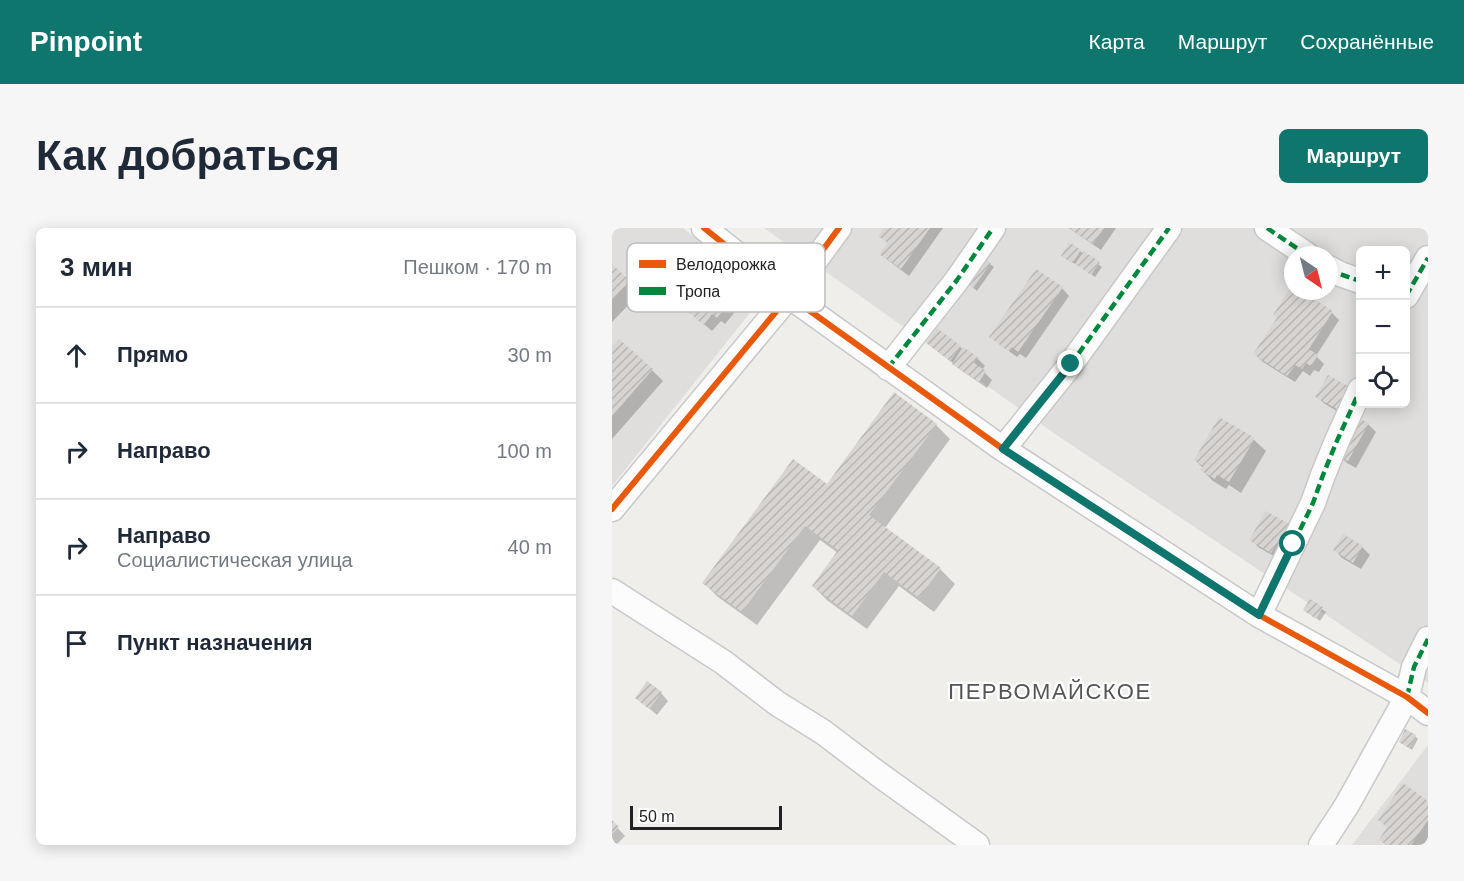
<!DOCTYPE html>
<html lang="ru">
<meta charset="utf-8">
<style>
:root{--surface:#fff;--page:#f6f6f7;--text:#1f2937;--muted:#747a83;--line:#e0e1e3;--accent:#0f766e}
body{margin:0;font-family:Helvetica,sans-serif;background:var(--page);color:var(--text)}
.controls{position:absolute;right:18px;top:18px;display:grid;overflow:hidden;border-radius:9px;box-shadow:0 3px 15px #0003}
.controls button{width:54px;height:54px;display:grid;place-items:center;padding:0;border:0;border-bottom:2px solid var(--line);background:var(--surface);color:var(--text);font:30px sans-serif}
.compass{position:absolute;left:672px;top:18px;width:54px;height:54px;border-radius:50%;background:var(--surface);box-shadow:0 3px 15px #0003;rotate:145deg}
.scale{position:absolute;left:18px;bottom:15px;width:152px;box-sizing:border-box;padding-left:6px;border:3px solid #222;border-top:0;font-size:16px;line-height:21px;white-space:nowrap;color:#222;-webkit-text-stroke:4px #fff;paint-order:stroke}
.stop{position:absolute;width:18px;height:18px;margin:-14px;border:4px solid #0f766e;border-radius:50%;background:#fff}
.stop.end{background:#0f766e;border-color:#fff;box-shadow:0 2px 6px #0008}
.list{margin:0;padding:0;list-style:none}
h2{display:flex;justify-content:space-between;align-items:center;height:78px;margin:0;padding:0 24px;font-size:26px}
h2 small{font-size:20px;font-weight:400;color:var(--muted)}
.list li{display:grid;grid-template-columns:39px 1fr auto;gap:18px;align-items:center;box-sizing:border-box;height:96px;padding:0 24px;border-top:2px solid var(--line)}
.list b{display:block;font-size:22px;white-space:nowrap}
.list p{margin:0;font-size:20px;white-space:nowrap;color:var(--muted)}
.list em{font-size:20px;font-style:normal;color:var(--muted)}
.icon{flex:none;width:33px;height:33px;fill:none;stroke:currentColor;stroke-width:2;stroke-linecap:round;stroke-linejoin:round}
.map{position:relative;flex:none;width:816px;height:617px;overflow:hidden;border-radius:9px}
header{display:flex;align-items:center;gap:36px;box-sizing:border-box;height:84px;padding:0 30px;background:var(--accent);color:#fff}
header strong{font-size:28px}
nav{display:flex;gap:33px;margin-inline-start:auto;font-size:21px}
.intro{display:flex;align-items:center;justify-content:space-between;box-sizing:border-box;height:144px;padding:0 36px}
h1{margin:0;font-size:42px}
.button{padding:15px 27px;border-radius:9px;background:var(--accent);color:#fff;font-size:21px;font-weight:700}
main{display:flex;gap:36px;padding:0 36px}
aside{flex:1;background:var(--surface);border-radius:9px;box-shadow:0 3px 15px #0003}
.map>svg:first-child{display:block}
.residential{fill:#dfdedc;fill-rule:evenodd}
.shadow{fill:#0003}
.building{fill:url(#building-hatch)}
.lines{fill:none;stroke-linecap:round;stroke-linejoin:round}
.minor-casing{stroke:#c9c8c7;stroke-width:27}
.minor{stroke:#fdfcfc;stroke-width:24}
.quiet{stroke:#00873e;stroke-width:4.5;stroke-dasharray:9 4.5;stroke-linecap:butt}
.cycleway-casing{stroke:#fff;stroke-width:10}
.cycleway{stroke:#e8590c;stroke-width:6}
.route{stroke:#0f766e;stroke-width:8}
.labels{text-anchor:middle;stroke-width:4.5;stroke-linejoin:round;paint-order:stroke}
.quarter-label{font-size:22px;letter-spacing:1.5px;fill:#555;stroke:#fff}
.key{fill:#fff;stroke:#bdbdbd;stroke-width:1.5}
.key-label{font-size:16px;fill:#222}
</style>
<header>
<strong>Pinpoint</strong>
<nav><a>Карта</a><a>Маршрут</a><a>Сохранённые</a></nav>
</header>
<div class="intro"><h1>Как добраться</h1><a class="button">Маршрут</a></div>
<main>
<aside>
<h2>3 мин<small>Пешком · 170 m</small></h2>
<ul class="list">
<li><svg class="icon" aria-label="ahead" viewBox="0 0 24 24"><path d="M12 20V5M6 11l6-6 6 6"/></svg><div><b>Прямо</b></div><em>30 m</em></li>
<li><svg class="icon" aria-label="right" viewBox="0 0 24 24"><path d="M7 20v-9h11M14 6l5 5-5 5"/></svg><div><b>Направо</b></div><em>100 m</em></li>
<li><svg class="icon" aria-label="right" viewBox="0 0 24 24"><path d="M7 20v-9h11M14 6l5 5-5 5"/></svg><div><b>Направо</b><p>Социалистическая улица</p></div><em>40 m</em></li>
<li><svg class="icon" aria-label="arrive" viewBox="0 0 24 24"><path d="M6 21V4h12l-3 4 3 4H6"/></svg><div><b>Пункт назначения</b></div></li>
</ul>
</aside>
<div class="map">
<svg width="816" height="617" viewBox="0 0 816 617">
<defs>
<pattern id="building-hatch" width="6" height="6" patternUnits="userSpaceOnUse" patternTransform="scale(1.5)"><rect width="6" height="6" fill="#d7d4d2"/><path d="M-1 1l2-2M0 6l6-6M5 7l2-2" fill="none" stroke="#b8b6b4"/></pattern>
</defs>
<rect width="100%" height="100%" fill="#f0eeeb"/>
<path class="residential" d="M0 0H71L153 66 0 258Z
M152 0H816V455L446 208ZM748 22H794V176H748ZM681 27H717V63H681Z
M816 517V617H740Z"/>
<path class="shadow" d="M274 0H331L297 48 277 33 269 26 277 16 268 8Z
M457 0H504L489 22Z
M468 23 490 39 483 49 465 36V37L454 31Z
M378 36 382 39 365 63 359 58Z
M0 38 28 65 0 94Z
M98 42 133 72 113 96 109 93 100 103 77 84Z
M450 60 457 68 414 130 408 126 405 129 387 116 379 109Z
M681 60V63H686L720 85 727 92 704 128 712 136 707 144 702 142 698 148 691 143 683 154 651 134 643 126 667 90Z
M316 115 348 119 365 130 373 138 370 142 380 152 375 160 350 143Z
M0 121 40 142 51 153 0 211Z
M716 149 735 189 713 176 705 169Z
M608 191 642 212 654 223 629 265 617 257 614 261 601 253 590 242 591 240 583 232Z
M756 196 764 204 744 240 735 235 728 228Z
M324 197 338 211 273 300 328 341 343 356 322 384 287 358 255 401 216 373 201 358 226 325 208 312 145 397 106 369 92 355 215 259Z
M676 297 683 305 667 331 646 319 639 311Z
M731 308 750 319 758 327 749 341 730 330 723 322Z
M698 373 714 384 708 393 693 382Z
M49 465 56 473 45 487 25 470Z
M803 508 806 511 800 522 788 514Z
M816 574V610L811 617H774L769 611 776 600 767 592Z
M0 594 13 608 4 617H0Z"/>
<path class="building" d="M272 0H318L289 41 267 26 276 15 266 8Z
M457 0H492L481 16Z
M457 14 469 22 461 35 449 28Z
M472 23 488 34 479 47 463 36Z
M371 29 379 35 361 60 353 55Z
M0 36 18 53 0 72Z
M98 40 126 63 105 90 100 86 92 97 67 77Z
M424 41 451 59 406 124 400 119 397 123 377 109Z
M681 56V63H689L721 83 697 121 706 127 699 138 694 135 690 141 683 137 675 148 641 126 665 90 661 87Z
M325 100 349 118 338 133 314 115Z
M7 111 41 141 0 188V119Z
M351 119 366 129 362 135 374 143 367 154 340 136Z
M716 147 740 160 727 182 703 169Z
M282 164 325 196 257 287 329 340 307 370 272 344 240 388 200 358 226 322 193 298 130 384 90 355 181 231 215 256Z
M607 189 643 210 617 254 605 247 603 251 588 242 591 238 582 232Z
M746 190 757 195 736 233 726 228Z
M654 283 677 296 659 325 637 312Z
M731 306 751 318 741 335 721 322Z
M698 371 711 379 704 391 691 382Z
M35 453 50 464 37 481 23 470Z
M793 501 804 507 797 520 787 514Z
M791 555 816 573V592L799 617H775L767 612 775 599 766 592Z
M0 592 7 599 0 606Z"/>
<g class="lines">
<defs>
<path id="minor" d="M92 0 177 68 391 221 647 387 795 469 816 485
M655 0 695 27
M717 40 728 46 748 53
M794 68 816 30
M276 140 345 52 381 0
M391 221 459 136 557 0
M0 281 177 68 227 0
M0 363 111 434 166 476 211 504 265 545 365 617
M647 387 701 275 711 247 724 215 748 162
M709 617 735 577 795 469 802 439 816 411"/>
</defs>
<use href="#minor" class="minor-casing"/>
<use href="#minor" class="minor"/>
<path class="quiet" d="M655 0 695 27
M717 40 728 46 748 53
M794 68 816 30
M276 140 345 52 381 0
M391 221 459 136 557 0
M647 387 701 275 711 247 724 215 748 162
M795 469 802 439 816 411"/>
<defs>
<path id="cycleway" d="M92 0 177 68 391 221 647 387 795 469 816 485
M0 281 177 68 227 0"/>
</defs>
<use href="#cycleway" class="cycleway-casing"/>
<use href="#cycleway" class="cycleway"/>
</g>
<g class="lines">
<path class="route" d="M459 136 391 221 647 387 681 316"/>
</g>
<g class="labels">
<g class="quarter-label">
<text x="438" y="471">ПЕРВОМАЙСКОЕ</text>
</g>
</g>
<rect x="15" y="15" width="198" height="69" rx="9" class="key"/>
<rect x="27" y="32" width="27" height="8" fill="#e8590c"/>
<rect x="27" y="59" width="27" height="8" fill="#00873e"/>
<g class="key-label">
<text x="64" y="42">Велодорожка</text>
<text x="64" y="69">Тропа</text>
</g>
</svg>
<div class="controls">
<button>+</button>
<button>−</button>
<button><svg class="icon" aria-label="locate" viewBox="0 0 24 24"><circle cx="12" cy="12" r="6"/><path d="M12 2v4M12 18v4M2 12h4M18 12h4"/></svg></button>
</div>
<svg class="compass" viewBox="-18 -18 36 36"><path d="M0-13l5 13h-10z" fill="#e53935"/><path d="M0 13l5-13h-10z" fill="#747a83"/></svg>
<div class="scale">50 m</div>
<div class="stop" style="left:681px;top:316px"></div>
<div class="stop end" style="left:459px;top:136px"></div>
</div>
</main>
